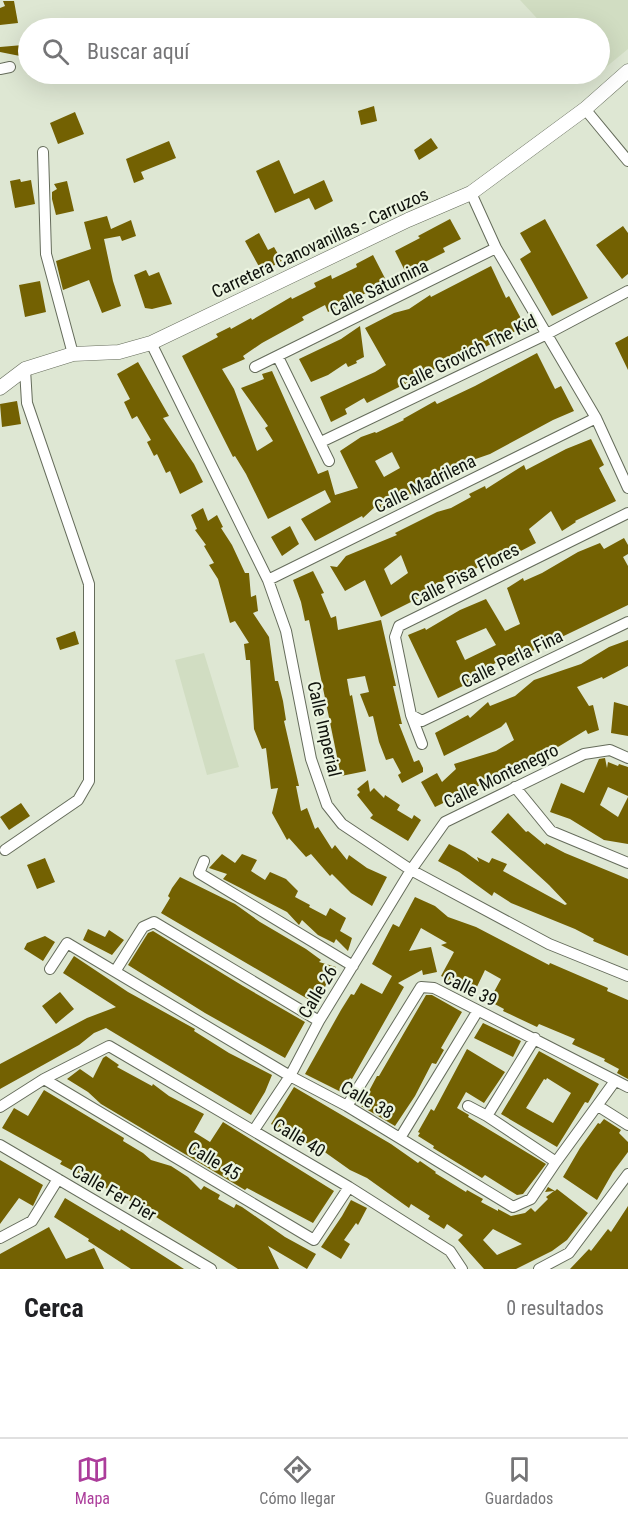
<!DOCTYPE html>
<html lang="es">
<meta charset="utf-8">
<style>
:root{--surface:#fff;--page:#f6f6f6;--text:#202124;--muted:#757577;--line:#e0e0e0;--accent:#ac3d9b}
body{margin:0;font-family:"Roboto Condensed",sans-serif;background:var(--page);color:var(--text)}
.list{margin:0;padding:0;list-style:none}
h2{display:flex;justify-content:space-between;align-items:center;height:78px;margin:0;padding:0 24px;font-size:26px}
h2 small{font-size:20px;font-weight:400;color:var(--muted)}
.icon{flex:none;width:33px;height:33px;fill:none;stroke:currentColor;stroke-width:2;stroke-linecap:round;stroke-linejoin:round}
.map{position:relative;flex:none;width:628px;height:1269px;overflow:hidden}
.search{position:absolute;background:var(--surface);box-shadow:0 6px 24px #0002;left:18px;right:18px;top:18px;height:66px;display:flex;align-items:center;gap:15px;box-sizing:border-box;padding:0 21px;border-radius:33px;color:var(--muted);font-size:22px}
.sheet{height:168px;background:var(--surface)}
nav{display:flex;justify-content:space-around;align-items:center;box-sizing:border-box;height:84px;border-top:2px solid var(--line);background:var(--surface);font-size:16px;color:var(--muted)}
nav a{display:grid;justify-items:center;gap:3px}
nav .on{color:var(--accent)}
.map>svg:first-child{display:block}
.built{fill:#d1ddc2}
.building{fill:#736102;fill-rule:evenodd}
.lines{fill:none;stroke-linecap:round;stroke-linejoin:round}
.minor-casing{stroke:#656c5b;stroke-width:12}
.tertiary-casing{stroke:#656c5b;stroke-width:15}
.minor{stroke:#fff;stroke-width:10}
.tertiary{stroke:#fff;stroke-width:14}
.labels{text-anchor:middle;stroke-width:4.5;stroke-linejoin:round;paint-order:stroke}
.street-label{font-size:18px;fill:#0f120c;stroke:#ebf4e0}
</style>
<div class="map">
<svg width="628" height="1269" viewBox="0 0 628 1269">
<rect width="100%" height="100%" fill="#dee7d3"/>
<path class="built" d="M520 0H628V49L600 72V28H546Z
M204 653 239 767 207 775 175 660Z"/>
<path class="building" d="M3 1H14L18 23 0 25V8L5 6Z
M23 45 25 57 0 52V47Z
M374 106 377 121 361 125 358 111Z
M75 112 84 134 58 144 50 123Z
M431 138 438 148 419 160 414 150Z
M169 141 176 158 141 172 144 179 134 183 126 159Z
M279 160 294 194 324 180 333 201 315 210 309 198 275 213 256 171Z
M20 179 21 182 31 180 35 204 15 208 10 181Z
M67 181 74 211 56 215 52 199V192L57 189 54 184Z
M107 216 111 229 131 220 136 236 122 241 120 236 104 239 113 281 121 306 102 313 89 280 63 290 56 261 91 249 84 222Z
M450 219 461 239 443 248 445 252 423 263 425 266 407 275 395 251 420 238 418 236Z
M545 219 588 298 552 316 520 259 531 252 520 233Z
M623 226 628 233V274L622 279 596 245Z
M259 233 268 250 274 247 282 261 262 272 245 241Z
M373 255 389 286 373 295 370 291 328 312 325 305 302 317 304 320 262 343 243 356 245 359 222 369 234 389 257 451 273 441 265 428 268 426 241 388 264 379 262 374 272 371 318 474 328 470 335 495 358 488 340 451 361 437 375 432 376 433 404 420 403 419 435 401 437 404 475 386 537 353 555 389 561 386 574 411 553 420 490 454 467 462 469 465 460 471 459 469 440 481 414 492 398 502 380 510 377 505 363 518 362 516 315 541 301 519 331 502 325 490 268 519 246 474 235 456 233 457 182 356 218 337 216 334 230 327 231 329 251 318 252 320 291 297 292 299 316 287 314 283 331 275 332 279 357 267 356 264ZM392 452 400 468 384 477 375 461Z
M491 266 506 298 509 296 525 326 449 366 447 363 367 403 364 398 345 409 347 414 331 422 320 397 375 372 386 365 365 328 394 313 409 309 430 295 431 297Z
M146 270 149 276 159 272 172 304 152 309 145 308 134 275Z
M40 281 46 312 25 317 19 285Z
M360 326 364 357 356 361 357 363 348 367 346 363 328 375 311 382 299 359 341 339Z
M628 336V370L615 343Z
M138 362 169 416 163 418 194 464 203 482 180 494 170 471 166 473 157 454 154 456 147 442 151 440 137 416 132 419 124 402 130 399 117 374Z
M17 401 21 424 2 427 0 404Z
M591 439 604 465 599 468 616 501 575 521 576 522 562 531 551 511 529 529 536 543 502 561 501 558 481 568 480 566 460 579 458 573 436 585 437 589 381 617 365 580 345 591 330 566 337 567 346 556 397 535 395 533 437 512 451 508 471 497 469 494 485 486 486 489 524 465 526 470 566 449ZM401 555 408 573 391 585 384 569Z
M203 508 208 521 217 515 223 527 221 528 232 545 245 573H249L251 597 256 595 258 611 253 613 269 637 275 681H278L283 701 286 720 284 721 299 786H296L301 811 307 808 315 829 318 827 332 849 335 845 347 860 349 855 367 868 387 877 372 906 351 893 332 874 330 876 311 854 306 857 289 838 287 840 272 813 278 788 271 789 266 748 262 749 254 729 250 660H246L244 644 249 643 235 621 230 623 218 579 209 565 214 563 204 546 206 545 195 530 197 529 191 515Z
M290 526 299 544 282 556 271 537Z
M624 538 628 545V554L623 557 628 566V605L516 659 513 654 486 668 488 672 469 682V683L438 698 408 635 425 628 426 630 460 610 486 599 505 631 520 624 507 588 523 578 524 581 542 573 578 552 600 543 604 549ZM486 628 496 645 465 660 456 641Z
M313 571 324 593 321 594 331 618 336 616 338 630 381 620 396 686H393L402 724H399L414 762 419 760 423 768V772L402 783 398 775 401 773 393 758 386 760 379 742 373 716 369 717 360 694 369 692 365 676 347 679 350 696 352 695 366 771 341 776 309 620 305 621 301 602 293 580Z
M75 631 79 644 60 650 56 638Z
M628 640V666L603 679 602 677 577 687 589 706 593 705 599 730 588 734 586 730 543 756 544 757 526 763 435 807 421 782 437 773 442 782 456 769 454 764 496 751 514 740 506 722 501 727 444 756 435 733 468 715 470 718 488 702 490 706 515 696 534 680 581 664 609 647Z
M614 702 628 706V736L611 733Z
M605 758 607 768 608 762 618 766 619 764 628 767V796L608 787 600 805 618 817 628 797V844L604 840 570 819 550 812 561 783 584 793 599 759Z
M368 780 370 792 374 788 384 798 385 795 400 805 397 810 412 819 414 815 421 820 408 841 370 818 373 815 357 795 360 792 357 789Z
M21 803 30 816 9 830 0 817Z
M508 813 526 832 528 831 545 845 546 843 565 853 628 879V956L593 941 594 939 575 929 511 903 494 892 492 896 459 872 438 861 449 844 465 852 479 862 477 857 489 863 492 858 507 864 503 871 565 905 567 904 549 885 491 832Z
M222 854 235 863 242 854 257 860 251 871 265 880 270 872 286 879 298 891 295 897 310 905 309 907 326 916 330 908 346 918 340 931 352 938 348 951 336 939 334 943 318 935 302 920 299 925 287 912 223 879 227 874 209 868Z
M45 858 55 882 37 889 27 865Z
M180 877 235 904 260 922 306 949 321 960 319 962 336 967 330 984 327 982 318 1005 161 913 170 898 168 896 172 888Z
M415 897 435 906 448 917 476 927 549 965 550 963 608 988 607 991 628 1000V1079L617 1073 619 1069 604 1061 605 1059 572 1044 575 1039 539 1024 537 1027 503 1011 504 1009 489 1001 501 979 485 970 474 993 444 981 445 978 441 976 454 952 441 945 447 943 421 928 409 951 431 947 437 972 423 975 422 970 398 983 404 987 352 1079 350 1078 341 1092 305 1074 341 1010 351 994 354 995 361 983 382 994 392 976 372 964 393 924 399 927Z
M88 929 105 937 109 930 124 940 112 955 83 940Z
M153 931 243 986 305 1022 285 1058 205 1013 128 965 148 933Z
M45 936 55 942 43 961 24 949 27 943Z
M74 956 128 992 195 1029 194 1031 229 1053 272 1075 265 1092 251 1115 106 1028 94 1033 79 1045 0 1089V1064L87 1018 116 1007 63 973Z
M60 992 74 1009 56 1024 42 1006Z
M426 995H432L462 1012 441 1048 444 1050 436 1064 432 1063 415 1096 395 1126 361 1106 377 1076H379Z
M483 1023 521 1041 513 1057 474 1038Z
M467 1049 505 1072 484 1103 466 1092 457 1108 469 1115 468 1117 546 1164 523 1194 517 1195 485 1175 482 1178 433 1148 434 1146 418 1136 420 1133 418 1132 431 1109 434 1111Z
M539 1051 599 1084 588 1103 585 1102 557 1147 501 1114ZM547 1078 571 1093 553 1123 526 1108 544 1079 546 1080Z
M106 1056 119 1065 117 1067 152 1086 153 1084 169 1096 204 1114 194 1132 210 1142 223 1122 334 1191 313 1223 247 1188 245 1190 101 1104 88 1092 67 1079 80 1069 93 1078 103 1058Z
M294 1087 391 1144 418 1163 420 1161 436 1172 435 1173 466 1192 467 1190 483 1199 481 1202 498 1211V1209L511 1216 525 1213 531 1208 535 1212 548 1199 546 1197 554 1191 545 1192 548 1187 555 1191 557 1189 588 1213 567 1240 552 1251 516 1269H484L458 1240 463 1235 447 1224 444 1229 428 1219 430 1216 411 1204 409 1208 367 1178 350 1170 319 1148 318 1150 303 1141 302 1142 286 1134 271 1124ZM493 1229 522 1244 497 1255 483 1240Z
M44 1090 124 1138 123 1141 143 1153 151 1160 171 1166 188 1177 201 1190 204 1186 220 1195 218 1199 234 1208 236 1204 242 1207 285 1237 316 1254 307 1269 268 1246 279 1269H238L134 1203 60 1164 62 1161 2 1128 14 1108 28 1116Z
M604 1119 621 1130 619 1133 628 1142V1152L613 1172 597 1200 563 1177 580 1148 598 1123 600 1124Z
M0 1160 43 1185 33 1206 19 1198 0 1224Z
M65 1198 120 1231 121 1229 184 1269H131L88 1241 89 1239 54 1217Z
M351 1200 367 1208 358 1225 356 1223 344 1240 350 1244 341 1259 321 1247 342 1216Z
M628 1206V1269H570L589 1249 591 1251 608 1229 611 1232Z
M49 1227 66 1259 94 1248 104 1269H0V1254Z"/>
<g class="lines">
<defs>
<path id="minor" d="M0 69 10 67
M585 109 628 161
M43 152 46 254 73 354
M471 193 496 248 596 418 628 488
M151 343 268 580 286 631 311 759 327 805 342 824 411 870 549 944 628 976
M278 357 329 461
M255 367 496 248
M321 442 547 334 628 291
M268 580 596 418
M411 715 422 721 628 622
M422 744 411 715 395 637 399 626 628 513
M515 787 551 831 628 863
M5 850 78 800 89 781V584L27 403 25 369
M204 861 199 873 353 966
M50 969 67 943 290 1076 347 1106 513 1207 531 1199 556 1162 615 1081
M116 970 143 927 154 922 319 1021
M44 1079 314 1240 349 1187
M347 1106 421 987 434 988 628 1087
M468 1106 487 1116 556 1162
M598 1106 628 1125
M0 1107 44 1079 109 1046 349 1187 450 1251 462 1269
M487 1116 535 1038
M254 1130 290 1076 319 1021 411 870 445 822 584 754 610 750 628 758
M400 1138 477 1012
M0 1145 211 1269
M0 1238 32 1221 58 1179
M539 1269 569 1253 628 1174"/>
<path id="tertiary" d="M0 388 25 369 73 354 119 352 151 343 408 220 471 193 585 109 628 71"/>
</defs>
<use href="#minor" class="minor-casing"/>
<use href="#tertiary" class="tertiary-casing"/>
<use href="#minor" class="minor"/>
<use href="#tertiary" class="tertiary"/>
</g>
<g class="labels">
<g class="street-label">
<text transform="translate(320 243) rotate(-25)" y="6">Carretera Canovanillas - Carruzos</text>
<text transform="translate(379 288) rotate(-26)" y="6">Calle Saturnina</text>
<text transform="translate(468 353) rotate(-26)" y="6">Calle Grovich The Kid</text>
<text transform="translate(425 484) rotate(-26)" y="6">Calle Madrilena</text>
<text transform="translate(465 575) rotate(-27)" y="6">Calle Pisa Flores</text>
<text transform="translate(512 659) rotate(-26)" y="6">Calle Perla Fina</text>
<text transform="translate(324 729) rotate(77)" y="6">Calle Imperial</text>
<text transform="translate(501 776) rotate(-26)" y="6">Calle Montenegro</text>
<text transform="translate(470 989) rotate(26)" y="6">Calle 39</text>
<text transform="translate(318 992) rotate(-59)" y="6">Calle 26</text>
<text transform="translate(367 1100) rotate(30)" y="6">Calle 38</text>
<text transform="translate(299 1138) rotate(31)" y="6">Calle 40</text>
<text transform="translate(214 1161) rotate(31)" y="6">Calle 45</text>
<text transform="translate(114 1193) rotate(30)" y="6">Calle Fer Pier</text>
</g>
</g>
</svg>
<div class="search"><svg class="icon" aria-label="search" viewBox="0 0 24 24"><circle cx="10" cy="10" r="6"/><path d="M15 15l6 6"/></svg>Buscar aquí</div>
</div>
<section class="sheet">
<h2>Cerca<small>0 resultados</small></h2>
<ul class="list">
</ul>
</section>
<nav>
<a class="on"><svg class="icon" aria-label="map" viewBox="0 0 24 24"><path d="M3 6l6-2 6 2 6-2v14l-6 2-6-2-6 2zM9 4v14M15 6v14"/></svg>Mapa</a>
<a><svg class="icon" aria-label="directions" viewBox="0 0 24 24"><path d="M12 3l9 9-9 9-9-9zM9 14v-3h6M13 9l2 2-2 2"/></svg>Cómo llegar</a>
<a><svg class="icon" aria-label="saved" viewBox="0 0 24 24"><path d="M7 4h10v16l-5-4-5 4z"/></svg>Guardados</a>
</nav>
